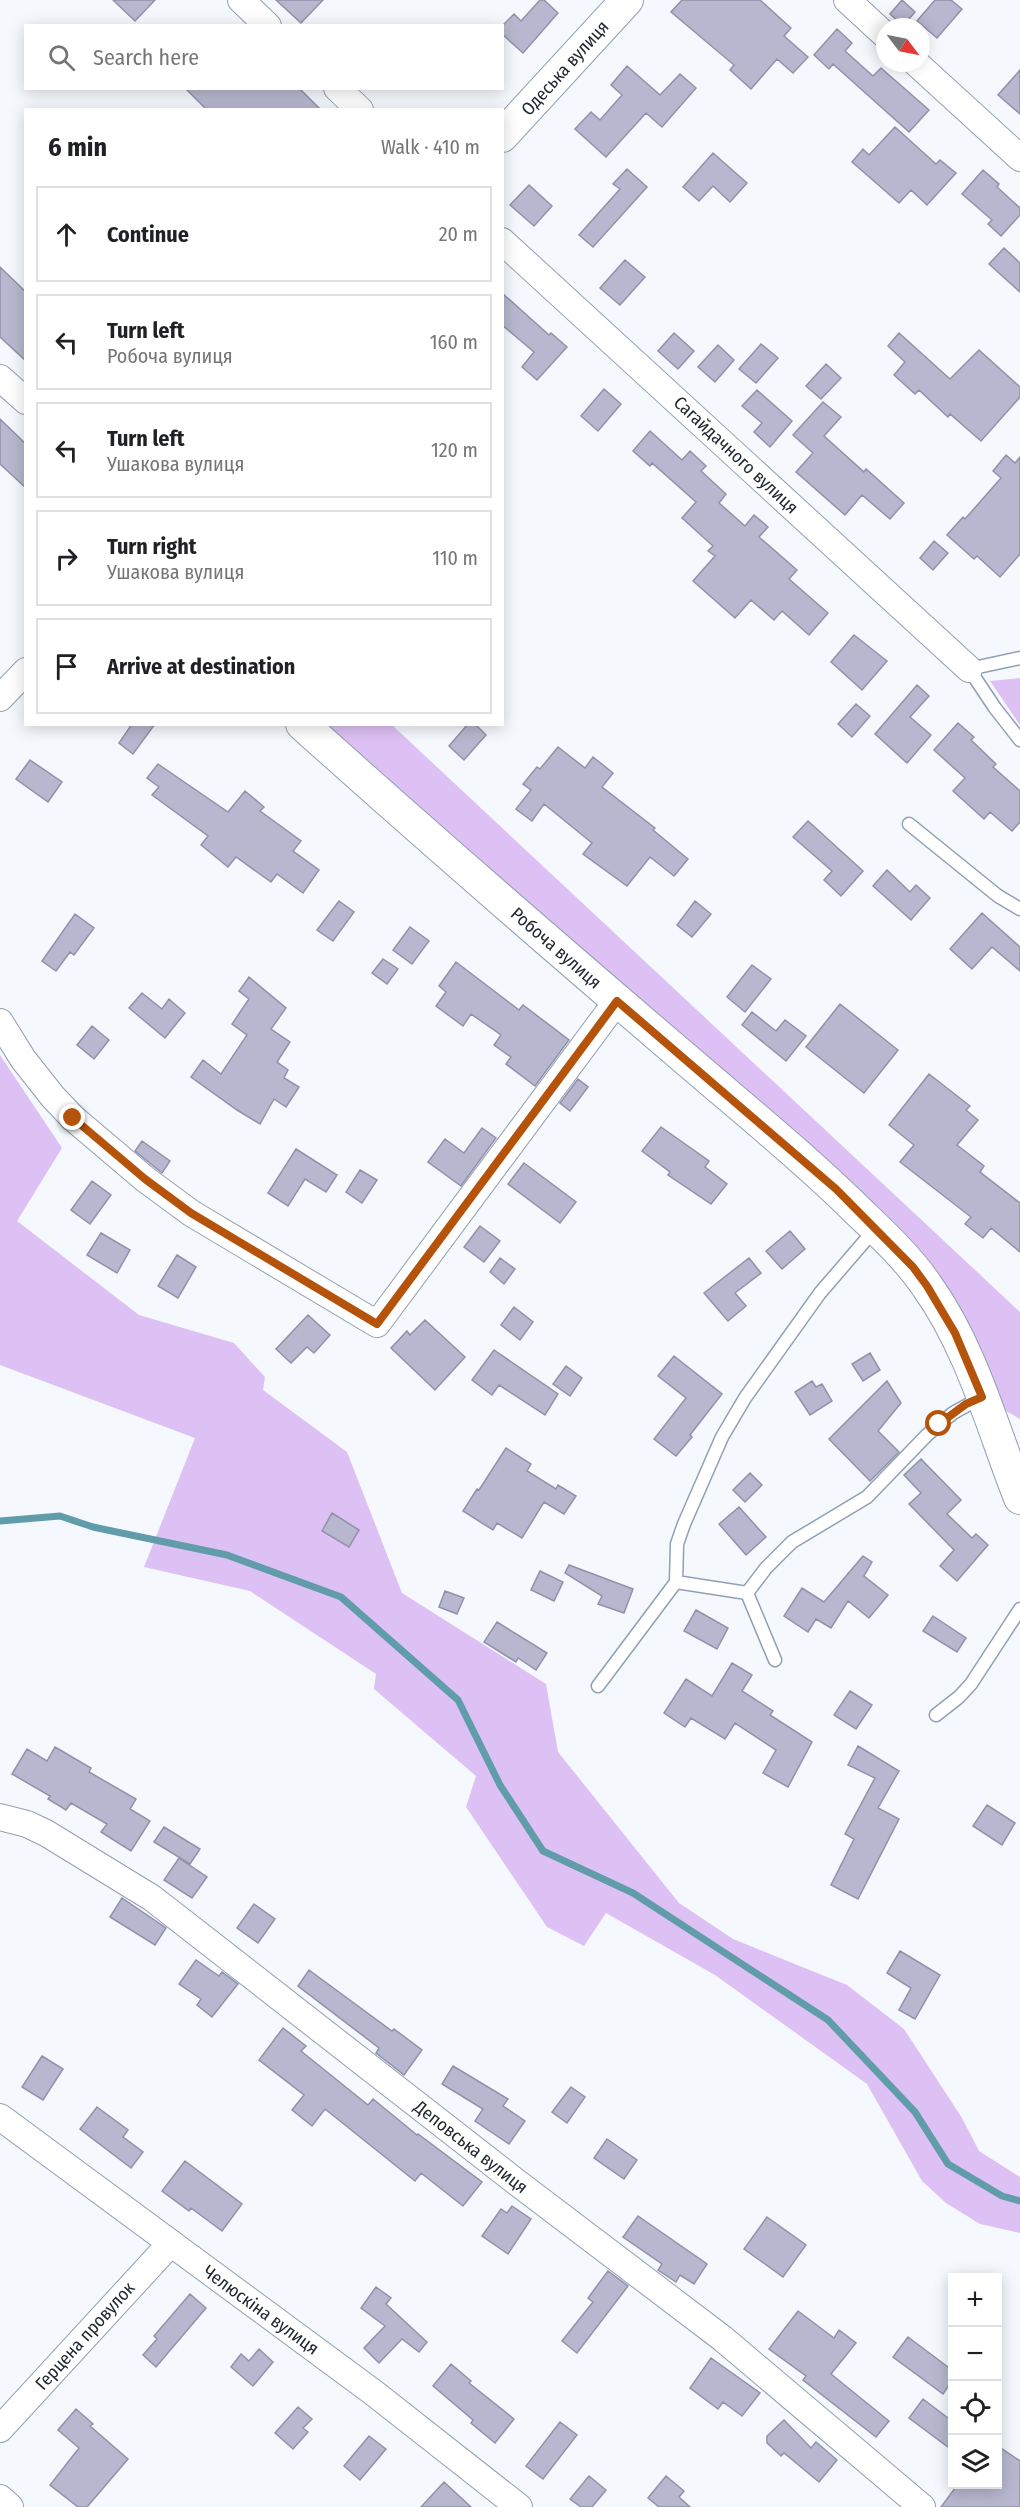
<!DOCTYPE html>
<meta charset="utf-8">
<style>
:root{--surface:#fff;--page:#f2f2f2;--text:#202124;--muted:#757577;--line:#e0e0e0}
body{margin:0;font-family:"Fira Sans Condensed",sans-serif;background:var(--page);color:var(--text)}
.controls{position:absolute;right:18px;bottom:18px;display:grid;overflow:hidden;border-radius:0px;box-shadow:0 3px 15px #0003}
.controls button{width:54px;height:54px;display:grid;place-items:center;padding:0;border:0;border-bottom:2px solid var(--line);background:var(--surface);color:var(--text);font:30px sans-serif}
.compass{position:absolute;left:876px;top:18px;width:54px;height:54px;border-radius:50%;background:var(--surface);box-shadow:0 3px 15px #0003;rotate:122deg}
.stop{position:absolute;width:18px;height:18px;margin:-14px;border:4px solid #b45309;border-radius:50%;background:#fff}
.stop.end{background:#b45309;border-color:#fff;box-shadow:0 2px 6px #0008}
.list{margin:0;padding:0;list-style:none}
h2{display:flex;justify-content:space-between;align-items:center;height:78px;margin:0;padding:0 24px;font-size:26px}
h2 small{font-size:20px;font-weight:400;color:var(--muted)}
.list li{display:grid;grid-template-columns:39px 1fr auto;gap:18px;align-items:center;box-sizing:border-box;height:96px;margin:0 12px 12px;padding:0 12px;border:2px solid var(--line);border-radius:0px}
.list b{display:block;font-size:22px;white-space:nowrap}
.list p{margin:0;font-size:20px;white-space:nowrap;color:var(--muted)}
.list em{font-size:20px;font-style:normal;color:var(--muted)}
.icon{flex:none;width:33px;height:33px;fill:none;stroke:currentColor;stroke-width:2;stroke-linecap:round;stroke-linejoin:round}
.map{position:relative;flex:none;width:1020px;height:2507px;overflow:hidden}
.search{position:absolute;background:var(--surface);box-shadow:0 3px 15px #0003;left:24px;top:24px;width:480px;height:66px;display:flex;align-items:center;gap:15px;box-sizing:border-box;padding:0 21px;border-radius:0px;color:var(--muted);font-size:22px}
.panel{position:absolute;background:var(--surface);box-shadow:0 3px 15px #0003;left:24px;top:108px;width:480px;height:618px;border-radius:0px}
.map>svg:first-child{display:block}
.green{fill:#ddc1f4}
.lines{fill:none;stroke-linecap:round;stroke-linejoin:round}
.stream{stroke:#609caa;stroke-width:7}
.building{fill:#b7b7cf;stroke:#9192a9;stroke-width:1.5}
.service-casing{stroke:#929fb4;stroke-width:15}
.minor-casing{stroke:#929fb4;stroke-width:28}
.tertiary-casing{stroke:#929fb4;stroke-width:34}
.service{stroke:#fff;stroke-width:12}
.minor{stroke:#fff;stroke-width:26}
.tertiary{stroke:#fff;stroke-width:32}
.route{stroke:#b45309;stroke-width:8}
.labels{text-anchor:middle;stroke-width:4.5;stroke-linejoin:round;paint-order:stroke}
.street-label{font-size:18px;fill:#232830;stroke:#fff}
</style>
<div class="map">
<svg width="1020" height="2507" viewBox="0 0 1020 2507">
<rect width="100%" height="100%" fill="#f5f8fd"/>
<path class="green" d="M1020 678V725L990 681Z
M315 725H392L1020 1312V1419L1006 1411 974 1334 948 1288 912 1245Z
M0 1055 62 1148 17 1221 139 1315 234 1343 265 1377 263 1390 347 1452 402 1593 546 1684 558 1752 679 1903 733 1939 847 1985 904 2029 962 2118 979 2151 1020 2177V2233L980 2224 946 2203 922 2181 867 2084 715 1975 606 1913 584 1946 547 1927 466 1807 476 1776 374 1689 376 1674 250 1591 144 1567 195 1438 0 1365Z"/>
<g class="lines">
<path class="stream" d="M0 1521 60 1516 93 1527 227 1555 341 1597 458 1700 500 1785 543 1851 633 1893 828 2020 915 2112 948 2164 1002 2196 1020 2201"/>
</g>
<path class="building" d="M113 0H155L135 21Z
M276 0H323L301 23Z
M540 0H544L558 13 523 53 502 34V26L514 14 521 21Z
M682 0H760L791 28 784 36 808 57 793 73 777 59 751 89 730 70 734 65 671 12Z
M902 0 915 12 903 26 890 14Z
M935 0H951L962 9 937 38 917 21Z
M837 29 852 43 845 51 873 76 881 68 929 110 909 132 833 64 829 69 814 55Z
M627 66 660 95 680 74 696 88 662 127 646 113 606 157 575 129 591 112 600 120 622 95 611 85Z
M1020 70V114L998 95Z
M185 88H299L321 110H207Z
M895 127 936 164 940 160 956 173 927 205 911 190 899 203 852 162 863 149 869 155Z
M713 153 747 183 730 202 713 186 699 201 683 187Z
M627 169 647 187 593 247 579 235 620 189 613 184Z
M983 170 999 184 997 187 1020 208V215L1001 236 988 224 992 220 962 194Z
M529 185 552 206 534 226 510 205Z
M1004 248 1020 263V292L989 264Z
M625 260 645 277 620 305 600 288Z
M0 267 26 292V361L0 337Z
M502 293 549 335 551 333 567 347 537 380 522 367 534 352 502 325Z
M674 333 694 351 678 369 658 351Z
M899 333 950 379 979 350 1020 387V397L981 441 950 414 948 417 919 390 915 394 894 375 905 362 888 346Z
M761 344 778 358 756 383 739 369Z
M718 345 734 360 715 382 698 367Z
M826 364 841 378 821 399 806 386Z
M604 389 621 404 598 431 581 416Z
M757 390 792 421 770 447 754 432 762 423 742 406Z
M823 402 841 417 824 436 864 472 866 469 904 503 890 519 862 495 845 515 796 472 813 453 793 435Z
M0 419 26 444V488L0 464Z
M650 431 682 460 690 451 706 466 701 471 726 494 719 503 745 526 754 515 768 527 759 537 797 570 789 579 828 613 809 635 782 611 774 620 751 600 735 618 693 581 715 556 708 551 713 546 682 518 696 502 652 463 650 466 633 451Z
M1006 455 1015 463 1020 457V554L1000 577 977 556 974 559 947 535 963 517 965 519 1001 478 993 471Z
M934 541 948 553 933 570 920 558Z
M854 635 887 661 862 690 831 662Z
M917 685 929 696 910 717 931 735 907 763 875 734Z
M856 704 870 716 852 737 838 724Z
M958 723 974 737 971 740 996 764 993 767 1020 791V822L1012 831 990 812 984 819 953 791 965 778 934 750Z
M132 724H155L133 754 119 743Z
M468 724H475L486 735 464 760 449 746Z
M558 747 585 768 593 757 613 773 602 787 655 828 653 830 688 859 674 876 650 857 627 886 583 854 592 843 544 804 532 821 516 809 531 790 523 784 537 767 540 769Z
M30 760 62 782 48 802 16 779Z
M158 764 228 812 245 791 264 807 260 811 301 841 293 851 319 870 303 893 277 874 271 882 236 857 228 867 201 845 208 836 152 795 159 787 147 778Z
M808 821 863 871 841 896 824 880 832 871 793 837Z
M887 870 910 892 916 885 930 898 911 920 873 886Z
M339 901 354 912 333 941 317 930Z
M695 901 711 914 692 937 677 925Z
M982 913 1020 947V971L992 947 972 969 950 949Z
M75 914 94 928 74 955 70 952 56 971 42 961Z
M410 927 429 941 412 964 393 950Z
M383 959 398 969 387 984 372 973Z
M456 962 519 1010 523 1005 569 1040 535 1086 506 1064 511 1057 494 1045 501 1035 471 1014 463 1026 436 1006 446 992 439 986Z
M752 965 771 979 745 1012 727 997Z
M249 977 286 1008 271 1029 290 1042 277 1062 288 1070 284 1078 299 1087 286 1107 274 1099 260 1124 237 1110 191 1077 203 1060 221 1074 247 1035 232 1024 249 999 239 991Z
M142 993 162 1009 169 999 185 1013 165 1038 129 1008Z
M840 1004 898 1050 864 1093 806 1047Z
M752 1012 776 1031 785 1020 806 1036 786 1061 742 1025Z
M92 1026 109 1040 94 1059 77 1045Z
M929 1074 970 1106 966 1110 978 1120 957 1145 984 1166 980 1172 1020 1203V1252L991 1228 983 1238 965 1224 971 1217 900 1162 914 1145 889 1125Z
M578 1079 588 1087 570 1111 560 1103Z
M661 1127 709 1161 705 1167 727 1184 711 1204 668 1175 670 1172 642 1151Z
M482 1128 496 1138 461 1186 428 1162 445 1139 464 1153Z
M142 1141 170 1161 162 1173 135 1151Z
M296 1149 337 1175 326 1192 305 1179 288 1206 268 1193Z
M524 1163 576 1202 560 1223 508 1184Z
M360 1170 377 1180 362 1203 346 1192Z
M92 1181 111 1195 90 1224 71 1210Z
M480 1226 500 1241 484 1262 464 1247Z
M790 1231 805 1249 782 1269 766 1251Z
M101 1233 130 1250 117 1273 87 1255Z
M177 1255 196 1267 178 1298 158 1286Z
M500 1258 515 1269 504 1284 490 1272Z
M749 1258 761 1273 735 1293 746 1306 728 1321 704 1293Z
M514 1307 533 1322 520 1340 501 1325Z
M308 1315 330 1335 314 1353 307 1347 291 1363 276 1349Z
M425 1320 465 1357 435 1390 391 1348 407 1331 410 1335Z
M494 1350 558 1394 545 1415 499 1385 492 1395 472 1380Z
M870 1353 880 1370 863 1381 852 1364Z
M674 1356 722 1394 690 1435 692 1437 676 1456 654 1439 686 1398 658 1376Z
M566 1366 582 1378 570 1396 553 1384Z
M812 1381 816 1387 822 1384 832 1401 810 1415 795 1392Z
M887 1381 901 1403 878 1431 899 1452 870 1481 829 1439Z
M506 1448 531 1464 527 1471 556 1489 558 1485 576 1496 564 1514 544 1502 522 1538 497 1523 493 1530 463 1511 477 1489 479 1490Z
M921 1459 961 1500 947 1514 972 1538 976 1534 988 1545 957 1581 940 1566 954 1550 909 1504 921 1493 904 1475Z
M750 1473 762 1485 745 1502 733 1490Z
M739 1507 766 1537 746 1555 719 1524Z
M332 1513 359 1530 349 1547 322 1531Z
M863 1556 872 1562 864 1576 888 1595 869 1618 848 1601 831 1628 816 1619 808 1632 784 1616 802 1588 824 1602Z
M569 1565 633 1589 624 1613 598 1604 602 1596 565 1573Z
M540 1571 563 1582 554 1601 531 1590Z
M445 1591 464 1598 457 1614 439 1607Z
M696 1610 728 1628 717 1649 684 1631Z
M933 1616 966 1638 957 1652 923 1631Z
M497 1622 547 1653 536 1670 518 1658 516 1662 484 1642Z
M732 1663 752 1675 742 1691 773 1711 770 1715 812 1742 788 1787 763 1773 776 1750 735 1723 725 1739 691 1718 685 1727 664 1713 686 1679 712 1696Z
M850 1691 872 1705 856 1729 834 1715Z
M858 1746 899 1771 878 1808 899 1819 858 1899 831 1885 854 1839 845 1834 875 1778 848 1765Z
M55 1747 91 1768 89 1772 136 1799 130 1809 150 1821 131 1851 101 1832 107 1824 71 1803 66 1810 48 1799 50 1796 12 1774 27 1749 47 1761Z
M987 1805 1015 1823 1002 1845 973 1826Z
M164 1827 200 1849 190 1864 154 1842Z
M179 1858 207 1877 192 1898 164 1880Z
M122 1898 166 1928 155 1945 110 1917Z
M254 1904 275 1919 258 1943 237 1928Z
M900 1951 940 1975 915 2019 899 2010 911 1988 887 1973Z
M196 1960 219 1976 222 1972 238 1984 212 2017 197 2005 201 1999 179 1984Z
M309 1970 392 2031 394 2029 422 2050 404 2075 376 2053 379 2048 298 1986Z
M283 2028 306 2046 301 2051 368 2105 373 2099 417 2135 418 2134 482 2182 463 2206 421 2173 415 2181 325 2109 312 2126 292 2110 304 2095 259 2060Z
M42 2056 63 2069 43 2100 22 2087Z
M453 2066 508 2099 503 2106 525 2121 509 2144 475 2121 483 2109 442 2084Z
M571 2087 585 2097 567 2123 552 2112Z
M97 2107 128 2130 123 2137 143 2152 131 2168 80 2129Z
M607 2139 637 2160 624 2179 594 2158Z
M185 2161 242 2204 222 2231 191 2208 189 2211 162 2191Z
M512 2206 531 2219 508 2254 482 2236 501 2209 507 2213Z
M638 2216 707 2264 694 2284 680 2275 676 2282 658 2270 662 2264 623 2237Z
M767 2217 806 2245 783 2277 744 2249Z
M608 2271 628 2286 577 2353 562 2341 593 2302 588 2298Z
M376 2287 391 2298 386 2304 427 2342 419 2352 402 2339 379 2363 364 2348 385 2326 361 2308Z
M190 2294 206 2308 156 2367 143 2355 157 2339 154 2336Z
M798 2311 834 2338 839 2330 856 2343 831 2374 889 2421 876 2437 803 2380 806 2376 769 2349Z
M908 2337 952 2370V2381L943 2394 893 2357Z
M259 2349 273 2362 253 2386 231 2367 241 2354 249 2361Z
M711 2358 760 2393 742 2416 723 2402 718 2409 690 2388Z
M451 2364 471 2381 469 2383 514 2419 495 2443 471 2423 473 2420 433 2386Z
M923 2399 952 2421V2450L909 2418Z
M298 2407 312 2419 303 2428 308 2432 293 2449 275 2433Z
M76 2409 93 2424 90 2426 128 2459 87 2507H78L50 2485 79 2448 58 2430Z
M784 2420 811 2448 816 2442 837 2460 819 2482 784 2453 781 2456 767 2443V2436Z
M560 2422 577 2435 543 2479 526 2466Z
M369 2436 386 2449 360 2480 344 2466Z
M998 2446 1020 2461V2507H941L958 2484H998Z
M589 2476 606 2490 592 2507H581L570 2499Z
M666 2476 684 2491 679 2497 690 2507H659L648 2498Z
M444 2482 471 2507H421Z"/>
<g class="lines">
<defs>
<path id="service" d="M1020 658 969 669 995 708 1020 740
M909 824 998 896 1020 909
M676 1582 747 1593 766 1568 792 1542 867 1497 927 1435 953 1413 982 1397
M747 1593 775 1660
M598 1686 676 1582 677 1544 684 1524 722 1437 745 1398 820 1293 876 1228
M936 1715 959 1697 971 1684 1020 1609"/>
<path id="minor" d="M241 0 268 26
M847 0 885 35
M916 63 1020 158
M337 88 360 110
M502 241 969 669
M0 378 26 401
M0 698 26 671
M0 1022 23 1059 53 1097 73 1118 145 1179 191 1213 377 1324 617 1001
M0 1817 27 1824 46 1833 152 1898 515 2181 722 2338 922 2507
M0 2117 374 2393 519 2507
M0 2429 171 2243
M0 2498 10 2507"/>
<path id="tertiary" d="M502 136 627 0
M302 724C429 838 558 950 688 1061 745 1110 804 1158 858 1211 882 1234 908 1258 927 1286 972 1349 992 1427 1020 1498"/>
</defs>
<use href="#service" class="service-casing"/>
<use href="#minor" class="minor-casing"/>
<use href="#tertiary" class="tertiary-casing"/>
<use href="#service" class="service"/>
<use href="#minor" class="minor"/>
<use href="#tertiary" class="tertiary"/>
</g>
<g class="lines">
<path class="route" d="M73 1118 145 1179 191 1213 377 1324 617 1001 836 1189 913 1267 927 1286 955 1333 982 1397 966 1404 939 1424"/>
</g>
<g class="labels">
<g class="street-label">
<text transform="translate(565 68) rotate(-48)" y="6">Одеська вулиця</text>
<text transform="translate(736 455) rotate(43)" y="6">Сагайдачного вулиця</text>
<text transform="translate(556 948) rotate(41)" y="6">Робоча вулиця</text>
<text transform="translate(471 2147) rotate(38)" y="6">Деповська вулиця</text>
<text transform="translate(261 2310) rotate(36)" y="6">Челюскіна вулиця</text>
<text transform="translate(85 2336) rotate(-48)" y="6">Герцена провулок</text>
</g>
</g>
</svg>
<div class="controls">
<button>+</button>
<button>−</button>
<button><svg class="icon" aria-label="locate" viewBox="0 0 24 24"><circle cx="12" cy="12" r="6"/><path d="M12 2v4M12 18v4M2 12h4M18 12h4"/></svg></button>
<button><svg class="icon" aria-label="layers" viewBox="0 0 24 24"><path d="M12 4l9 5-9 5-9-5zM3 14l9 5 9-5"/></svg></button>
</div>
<svg class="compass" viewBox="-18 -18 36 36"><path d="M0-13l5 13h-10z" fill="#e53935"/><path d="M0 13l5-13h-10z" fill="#757577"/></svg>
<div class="stop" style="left:939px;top:1424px"></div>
<div class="stop end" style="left:73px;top:1118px"></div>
<div class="search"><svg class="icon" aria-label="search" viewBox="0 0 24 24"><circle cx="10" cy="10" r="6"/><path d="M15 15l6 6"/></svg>Search here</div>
<section class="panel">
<h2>6 min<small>Walk · 410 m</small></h2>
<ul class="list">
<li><svg class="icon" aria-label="ahead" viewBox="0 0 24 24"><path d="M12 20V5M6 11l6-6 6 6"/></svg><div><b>Continue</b></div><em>20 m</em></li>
<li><svg class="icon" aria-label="left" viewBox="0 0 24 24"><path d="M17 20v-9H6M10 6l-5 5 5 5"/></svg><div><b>Turn left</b><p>Робоча вулиця</p></div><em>160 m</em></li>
<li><svg class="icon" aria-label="left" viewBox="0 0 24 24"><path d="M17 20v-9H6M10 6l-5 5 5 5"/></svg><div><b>Turn left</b><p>Ушакова вулиця</p></div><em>120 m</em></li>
<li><svg class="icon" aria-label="right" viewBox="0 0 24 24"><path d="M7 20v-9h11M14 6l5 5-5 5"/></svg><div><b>Turn right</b><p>Ушакова вулиця</p></div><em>110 m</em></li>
<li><svg class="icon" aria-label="arrive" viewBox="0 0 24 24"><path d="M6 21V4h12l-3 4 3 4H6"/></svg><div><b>Arrive at destination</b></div></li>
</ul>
</section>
</div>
